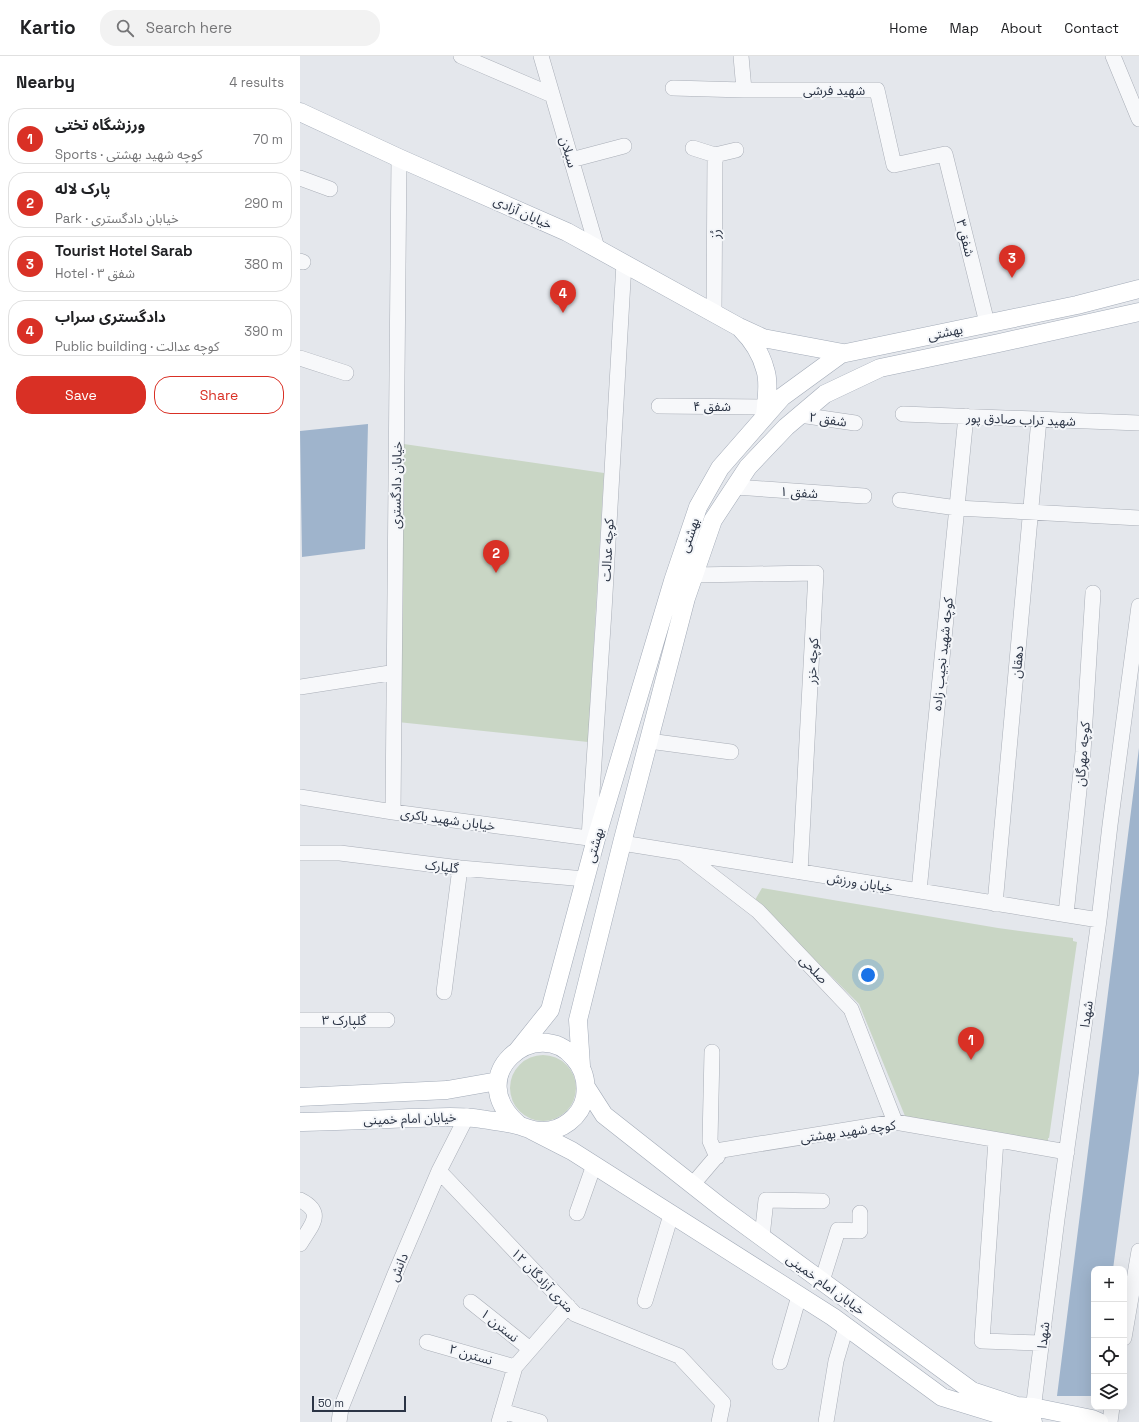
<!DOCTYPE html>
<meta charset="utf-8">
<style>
:root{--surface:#fff;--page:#f2f2f2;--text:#202124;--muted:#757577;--line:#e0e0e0;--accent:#d93025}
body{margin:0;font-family:"Space Grotesk","Noto Sans Arabic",sans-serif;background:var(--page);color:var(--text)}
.controls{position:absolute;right:12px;bottom:12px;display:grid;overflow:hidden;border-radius:8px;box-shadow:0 4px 16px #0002}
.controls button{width:36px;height:36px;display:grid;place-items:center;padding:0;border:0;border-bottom:1px solid var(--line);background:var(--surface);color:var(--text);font:20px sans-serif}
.scale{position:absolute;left:12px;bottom:10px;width:94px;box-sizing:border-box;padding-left:4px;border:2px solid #2b3445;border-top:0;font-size:11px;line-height:14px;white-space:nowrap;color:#2b3445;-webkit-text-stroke:3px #f4f6f9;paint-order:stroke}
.you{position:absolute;left:568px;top:919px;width:14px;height:14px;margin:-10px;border:3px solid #fff;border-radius:50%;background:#1a73e8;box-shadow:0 0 0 6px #1a73e833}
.badge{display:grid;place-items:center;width:26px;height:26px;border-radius:50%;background:var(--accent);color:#fff;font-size:13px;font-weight:700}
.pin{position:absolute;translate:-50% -33px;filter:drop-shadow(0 1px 2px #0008)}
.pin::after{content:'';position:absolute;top:21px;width:14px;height:12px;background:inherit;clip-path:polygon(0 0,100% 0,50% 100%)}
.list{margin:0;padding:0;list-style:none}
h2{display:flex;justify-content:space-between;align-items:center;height:52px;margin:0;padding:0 16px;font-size:17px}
h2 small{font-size:13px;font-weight:400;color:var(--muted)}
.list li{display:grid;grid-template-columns:26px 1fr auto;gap:12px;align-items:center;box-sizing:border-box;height:56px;margin:0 8px 8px;padding:0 8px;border:1px solid var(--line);border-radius:16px}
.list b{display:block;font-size:15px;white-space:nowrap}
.list p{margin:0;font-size:13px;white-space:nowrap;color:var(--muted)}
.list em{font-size:13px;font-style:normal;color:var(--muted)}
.actions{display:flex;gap:8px;padding:12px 16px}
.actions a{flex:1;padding:9px 0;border:1px solid var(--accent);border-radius:16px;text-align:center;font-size:14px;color:var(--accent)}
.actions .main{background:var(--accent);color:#fff}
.icon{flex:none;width:22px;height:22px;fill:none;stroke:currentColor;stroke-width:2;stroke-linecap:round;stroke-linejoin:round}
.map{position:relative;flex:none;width:839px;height:1366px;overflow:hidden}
header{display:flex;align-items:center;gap:24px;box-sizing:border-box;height:56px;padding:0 20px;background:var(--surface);border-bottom:1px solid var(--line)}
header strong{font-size:19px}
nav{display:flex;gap:22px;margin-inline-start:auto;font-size:14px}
.search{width:280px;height:36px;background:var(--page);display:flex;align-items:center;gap:10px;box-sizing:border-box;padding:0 14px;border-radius:16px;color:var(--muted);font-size:15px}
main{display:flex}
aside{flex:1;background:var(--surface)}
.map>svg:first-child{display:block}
.green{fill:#c9d6c5}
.water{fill:#9fb4cc}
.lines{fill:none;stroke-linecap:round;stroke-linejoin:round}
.minor-casing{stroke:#a9aeb7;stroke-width:16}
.major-casing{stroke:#a3abb8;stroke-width:19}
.minor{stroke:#f7f8fa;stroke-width:15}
.major{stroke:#fff;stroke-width:18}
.labels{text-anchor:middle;stroke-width:4;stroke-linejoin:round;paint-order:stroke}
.street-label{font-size:13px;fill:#2b3445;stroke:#f4f6f9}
</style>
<header>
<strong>Kartio</strong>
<div class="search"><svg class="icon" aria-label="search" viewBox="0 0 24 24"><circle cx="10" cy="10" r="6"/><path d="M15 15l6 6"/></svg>Search here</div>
<nav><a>Home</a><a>Map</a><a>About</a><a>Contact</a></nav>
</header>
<main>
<aside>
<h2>Nearby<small>4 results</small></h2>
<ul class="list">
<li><span class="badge">1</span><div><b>ورزشگاه تختی</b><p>Sports · کوچه شهید بهشتی</p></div><em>70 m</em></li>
<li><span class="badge">2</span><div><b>پارک لاله</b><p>Park · خیابان دادگستری</p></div><em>290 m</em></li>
<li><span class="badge">3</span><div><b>Tourist Hotel Sarab</b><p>Hotel · شفق ۳</p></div><em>380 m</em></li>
<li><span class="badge">4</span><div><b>دادگستری سراب</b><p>Public building · کوچه عدالت</p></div><em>390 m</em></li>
</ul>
<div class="actions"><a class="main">Save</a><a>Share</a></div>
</aside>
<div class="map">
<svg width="839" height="1366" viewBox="0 0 839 1366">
<rect width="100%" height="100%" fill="#e4e7ec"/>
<path class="green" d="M97 387 304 417 288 686 88 665Z
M462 832 698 872 773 882V885L777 886 749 1082H748V1087L605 1060 559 948 455 844Z
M210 1032a33 33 0 1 1 66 0a33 33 0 1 1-66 0Z"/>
<path class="water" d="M68 368 65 493 2 501 0 375Z
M839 692V1017L813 1213H794V1340H757Z"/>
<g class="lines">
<defs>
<path id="minor" d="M161 0 252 39
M241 0 297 192
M441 0 444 34
M813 0 839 63
M373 32 444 34H577L594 109 645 98 687 267
M393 92 415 99 436 94
M271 104 324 90
M0 122 30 133
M0 205 3 206
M414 257 415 99
M0 302 46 317
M359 350 465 351
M603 358 839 367
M500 359 555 367
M435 431 564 440
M600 444 657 452 839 462
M394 519 516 517 500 816
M0 631 90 617
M349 685 431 696
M0 741 93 756 296 783
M93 756 99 102
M289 782 304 555 324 207
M322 787 799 864
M0 797H40L160 812 285 823
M384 798 458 855 551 953 595 1066
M619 835 666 360
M695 848 739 363
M766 858 783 696 793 537
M144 936 160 812
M0 964H87
M412 996 410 1085 417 1101
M696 1084 682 1285 741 1287
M139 1115 275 1258 379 1300 423 1347 419 1366
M393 1128 422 1094 595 1066 767 1096
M0 1144C26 1157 11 1169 0 1188
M277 1157 294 1109
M462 1181 466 1144 522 1145
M522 1225 538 1174 560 1175V1157
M345 1245 371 1159
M171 1246 230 1293
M824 1282 839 1195
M127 1286 215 1311
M480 1306 499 1240
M202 1355 240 1366
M732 1362 757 1163 799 864 810 769 839 550
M39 1366 41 1352 95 1218 139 1115 167 1060
M199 1366 215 1311 268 1250
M526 1366 536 1305 546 1271
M810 1366 812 1351"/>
<path id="major" d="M0 56 99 102 267 176 439 271 463 282 543 297
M441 273C452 284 461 298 465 313 470 327 466 346 465 360
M218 994 250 954 296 783 373 525 398 451 420 412 482 341 541 298 777 249 839 233
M281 1010 278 964 322 787 386 542 413 464 448 411 486 371 525 338 580 312 699 287 839 256
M286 1031 304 1059 422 1152 672 1335 717 1350 733 1351 792 1363 799 1366
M0 1041 147 1034 198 1025
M0 1066C36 1065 73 1064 109 1062 133 1062 158 1059 181 1063 193 1065 206 1066 217 1069 225 1071 232 1075 241 1075 261 1076 281 1061 285 1041 287 1027 284 1013 274 1002 238 958 160 1019 219 1069
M231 1074 272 1095 533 1261 642 1341 714 1363 733 1366"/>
</defs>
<use href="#minor" class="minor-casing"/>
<use href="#major" class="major-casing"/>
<use href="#minor" class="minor"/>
<use href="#major" class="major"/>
</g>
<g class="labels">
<g class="street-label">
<text x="534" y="39">شهید فرشی</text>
<text transform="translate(269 96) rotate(74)" y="5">سبلان</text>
<text transform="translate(223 156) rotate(24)" y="5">خیابان آزادی</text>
<text transform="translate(415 178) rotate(-90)" y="5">رُز</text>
<text transform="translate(666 182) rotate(76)" y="5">شفق ۳</text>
<text transform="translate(645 276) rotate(-12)" y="5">بهشتی</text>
<text x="412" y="355">شفق ۴</text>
<text transform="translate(528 363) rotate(8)" y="5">شفق ۲</text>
<text transform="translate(721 363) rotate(2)" y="5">شهید تراب صادق پور</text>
<text transform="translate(96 429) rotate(-89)" y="5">خیابان دادگستری</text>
<text transform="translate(499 436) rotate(4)" y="5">شفق ۱</text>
<text transform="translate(389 479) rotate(-71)" y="5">بهشتی</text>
<text transform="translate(307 494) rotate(-87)" y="5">کوچه عدالت</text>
<text transform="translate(642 598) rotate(-84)" y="5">کوچه شهید نجیب زاده</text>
<text transform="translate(512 605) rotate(-87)" y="5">کوچه خزر</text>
<text transform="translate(717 606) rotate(-85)" y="5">دهقان</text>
<text transform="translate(782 698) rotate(-85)" y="5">کوچه مهرگان</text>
<text transform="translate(148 763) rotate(8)" y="5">خیابان شهید باکری</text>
<text transform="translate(294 789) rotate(-74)" y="5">بهشتی</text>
<text transform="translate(142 810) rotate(7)" y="5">گلپارک</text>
<text transform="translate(560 826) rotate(9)" y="5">خیابان ورزش</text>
<text transform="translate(514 913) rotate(46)" y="5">صلحی</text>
<text transform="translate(786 958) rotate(-82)" y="5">شهدا</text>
<text x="44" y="969">گلپارک ۳</text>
<text transform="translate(110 1062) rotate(-2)" y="5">خیابان امام خمینی</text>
<text transform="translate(548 1075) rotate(-8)" y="5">کوچه شهید بهشتی</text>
<text transform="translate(98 1211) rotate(-67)" y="5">دانش</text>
<text transform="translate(243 1224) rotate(46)" y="5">۱۲ متری آزادگان</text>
<text transform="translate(526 1228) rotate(36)" y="5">خیابان امام خمینی</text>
<text transform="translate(200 1269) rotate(39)" y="5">نسترن ۱</text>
<text transform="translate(743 1279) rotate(-83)" y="5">شهدا</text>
<text transform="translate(171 1298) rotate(16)" y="5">نسترن ۲</text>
</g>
</g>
</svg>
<div class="controls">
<button>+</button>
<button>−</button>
<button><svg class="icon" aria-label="locate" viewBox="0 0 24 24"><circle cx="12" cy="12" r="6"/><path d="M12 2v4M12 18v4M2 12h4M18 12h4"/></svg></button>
<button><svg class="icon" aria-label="layers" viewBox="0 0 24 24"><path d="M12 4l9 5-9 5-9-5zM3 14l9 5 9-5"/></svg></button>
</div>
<div class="scale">50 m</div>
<div class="you"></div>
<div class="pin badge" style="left:671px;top:1004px">1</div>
<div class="pin badge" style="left:196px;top:517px">2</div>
<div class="pin badge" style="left:712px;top:222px">3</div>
<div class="pin badge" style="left:263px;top:257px">4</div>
</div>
</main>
